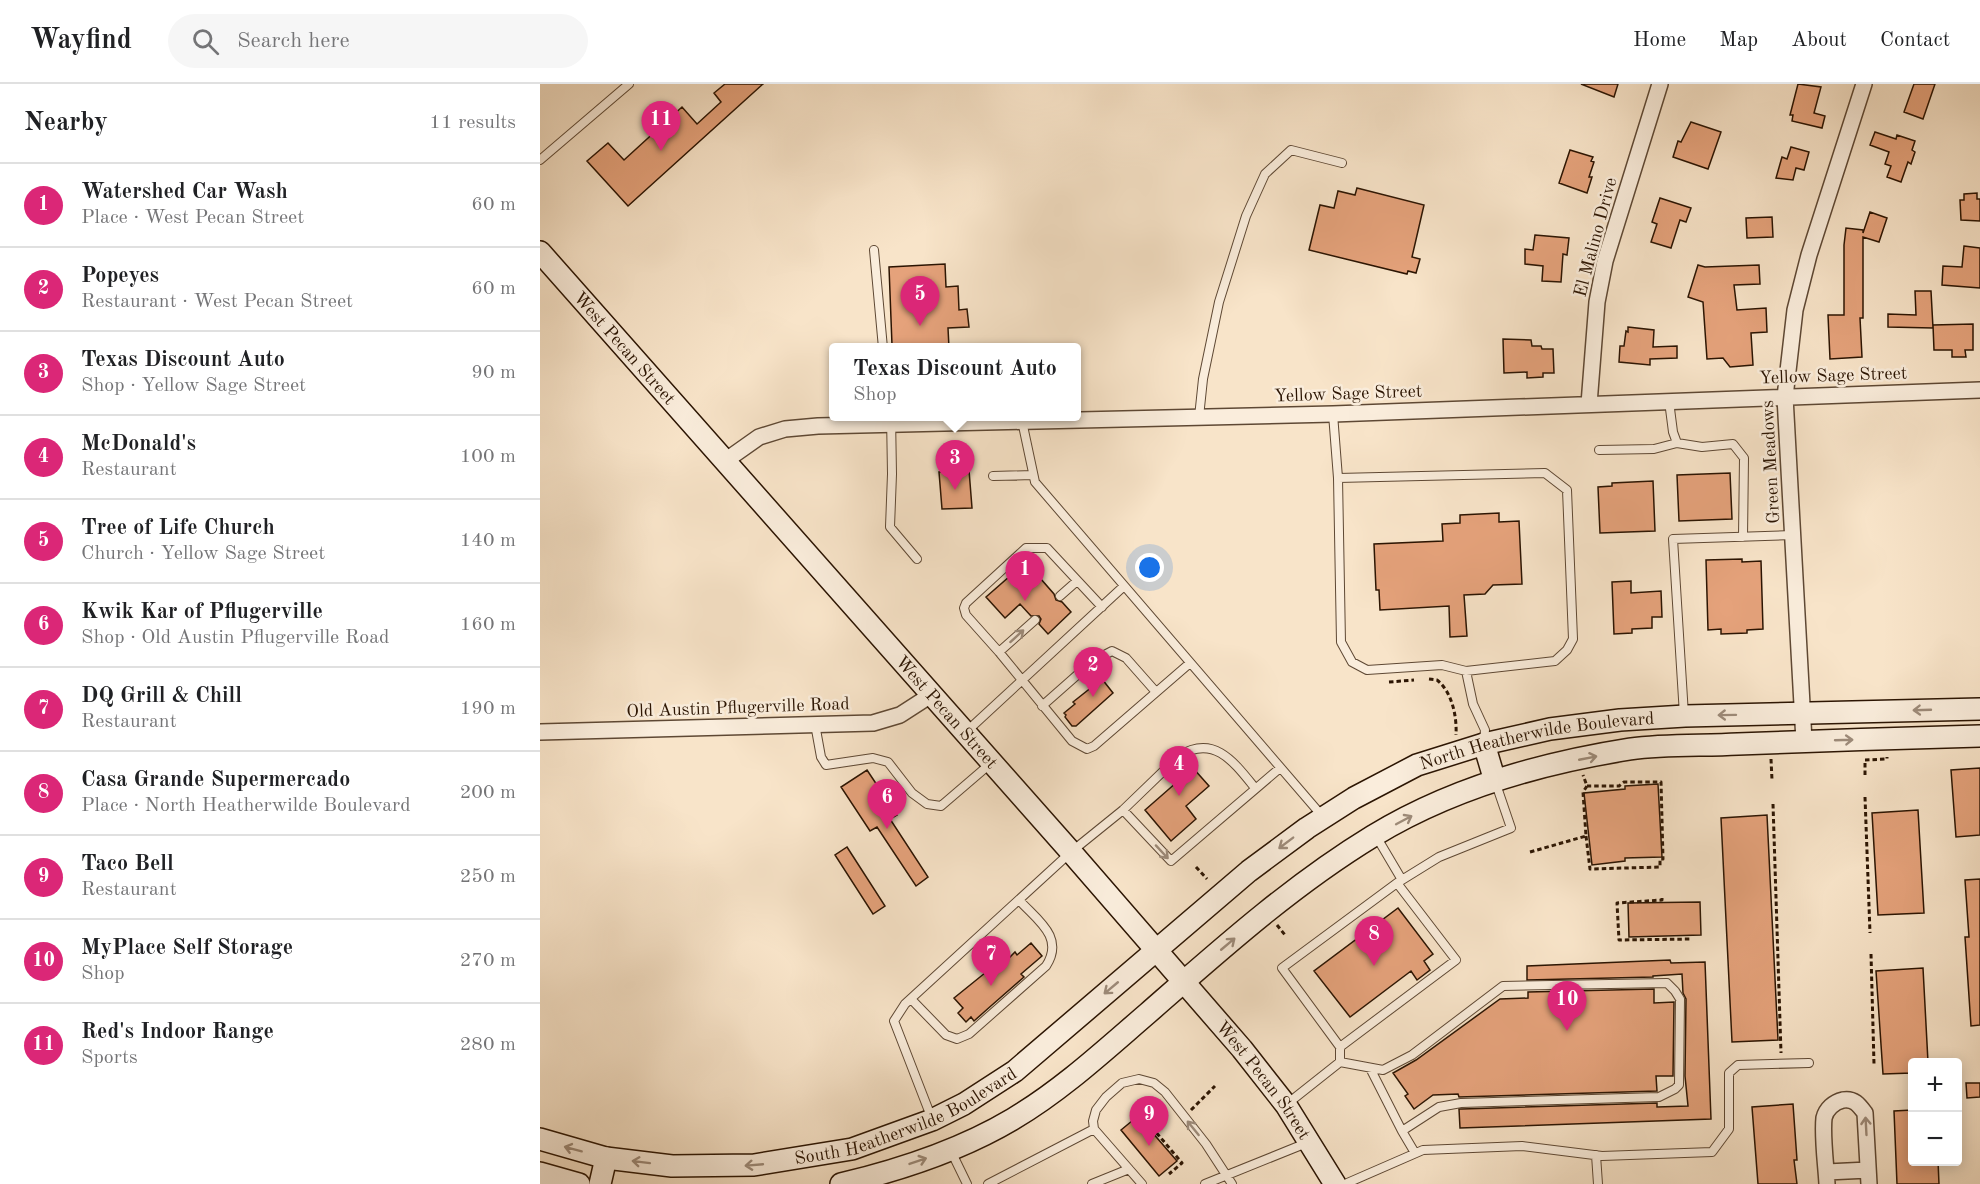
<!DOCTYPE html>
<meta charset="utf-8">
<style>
:root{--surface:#fff;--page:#f6f6f6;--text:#202124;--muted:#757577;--line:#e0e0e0;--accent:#db2777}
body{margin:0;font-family:"Old Standard TT",serif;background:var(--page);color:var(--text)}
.controls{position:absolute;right:18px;bottom:18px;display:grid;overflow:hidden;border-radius:6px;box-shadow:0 3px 15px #0003}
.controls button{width:54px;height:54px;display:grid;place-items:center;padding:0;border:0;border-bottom:2px solid var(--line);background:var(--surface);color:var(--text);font:30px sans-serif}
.you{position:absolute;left:610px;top:484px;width:21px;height:21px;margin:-15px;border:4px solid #fff;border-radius:50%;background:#1a73e8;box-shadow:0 0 0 9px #1a73e833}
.badge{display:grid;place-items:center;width:39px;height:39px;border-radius:50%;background:var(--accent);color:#fff;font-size:20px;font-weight:700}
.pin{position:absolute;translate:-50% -50px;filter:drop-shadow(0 2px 3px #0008)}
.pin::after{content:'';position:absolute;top:32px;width:21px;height:18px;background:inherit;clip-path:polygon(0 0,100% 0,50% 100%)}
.popup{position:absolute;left:289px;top:259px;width:252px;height:78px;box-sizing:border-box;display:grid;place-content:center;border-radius:6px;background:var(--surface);filter:drop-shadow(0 2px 4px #0005);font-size:20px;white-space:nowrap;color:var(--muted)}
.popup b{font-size:22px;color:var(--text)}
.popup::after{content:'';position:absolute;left:50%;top:100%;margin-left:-12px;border:12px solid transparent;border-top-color:var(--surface)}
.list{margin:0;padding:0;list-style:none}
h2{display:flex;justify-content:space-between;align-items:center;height:78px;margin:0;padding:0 24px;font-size:26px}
h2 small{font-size:20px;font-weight:400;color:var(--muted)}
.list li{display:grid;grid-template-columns:39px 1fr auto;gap:18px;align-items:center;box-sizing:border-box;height:84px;padding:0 24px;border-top:2px solid var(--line)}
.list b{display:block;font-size:22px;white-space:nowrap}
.list p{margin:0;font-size:20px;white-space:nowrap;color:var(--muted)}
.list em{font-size:20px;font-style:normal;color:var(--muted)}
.icon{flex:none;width:33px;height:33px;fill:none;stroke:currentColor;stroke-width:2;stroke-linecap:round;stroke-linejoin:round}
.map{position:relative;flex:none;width:1440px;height:1100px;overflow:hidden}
header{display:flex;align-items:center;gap:36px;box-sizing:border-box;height:84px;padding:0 30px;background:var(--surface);border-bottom:2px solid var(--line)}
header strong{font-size:28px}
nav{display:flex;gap:33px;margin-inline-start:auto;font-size:21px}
.search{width:420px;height:54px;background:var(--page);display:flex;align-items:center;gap:15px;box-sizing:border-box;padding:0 21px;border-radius:33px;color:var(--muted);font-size:22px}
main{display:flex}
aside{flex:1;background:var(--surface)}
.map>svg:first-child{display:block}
.building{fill:#e5a27b;stroke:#2b1402;stroke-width:1.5}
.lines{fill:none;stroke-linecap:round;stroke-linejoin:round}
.lane-casing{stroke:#5e4834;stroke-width:10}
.street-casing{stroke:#5e4834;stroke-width:18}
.secondary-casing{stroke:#2b1402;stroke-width:24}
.path{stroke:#2b1402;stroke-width:3;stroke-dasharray:4.5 3;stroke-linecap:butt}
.lane{stroke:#faeddc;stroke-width:8}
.street{stroke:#faeddc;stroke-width:15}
.secondary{stroke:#faeddc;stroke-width:21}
.oneway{stroke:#9d8b7a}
.labels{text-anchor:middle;stroke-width:5;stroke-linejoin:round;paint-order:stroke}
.street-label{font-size:18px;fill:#2b1402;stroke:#faeddc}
</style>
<header>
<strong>Wayfind</strong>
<div class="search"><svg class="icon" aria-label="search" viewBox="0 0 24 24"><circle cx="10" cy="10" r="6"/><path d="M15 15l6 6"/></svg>Search here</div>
<nav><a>Home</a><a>Map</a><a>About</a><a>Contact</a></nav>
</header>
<main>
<aside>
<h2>Nearby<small>11 results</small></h2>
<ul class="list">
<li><span class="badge">1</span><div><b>Watershed Car Wash</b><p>Place · West Pecan Street</p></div><em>60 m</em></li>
<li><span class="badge">2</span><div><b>Popeyes</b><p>Restaurant · West Pecan Street</p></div><em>60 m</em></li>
<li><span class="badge">3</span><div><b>Texas Discount Auto</b><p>Shop · Yellow Sage Street</p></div><em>90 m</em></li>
<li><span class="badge">4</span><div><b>McDonald's</b><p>Restaurant</p></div><em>100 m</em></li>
<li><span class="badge">5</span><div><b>Tree of Life Church</b><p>Church · Yellow Sage Street</p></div><em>140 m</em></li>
<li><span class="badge">6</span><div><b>Kwik Kar of Pflugerville</b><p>Shop · Old Austin Pflugerville Road</p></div><em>160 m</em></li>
<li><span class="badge">7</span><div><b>DQ Grill &amp; Chill</b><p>Restaurant</p></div><em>190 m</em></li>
<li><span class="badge">8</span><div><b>Casa Grande Supermercado</b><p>Place · North Heatherwilde Boulevard</p></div><em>200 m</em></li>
<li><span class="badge">9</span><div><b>Taco Bell</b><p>Restaurant</p></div><em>250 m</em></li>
<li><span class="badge">10</span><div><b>MyPlace Self Storage</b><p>Shop</p></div><em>270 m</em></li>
<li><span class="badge">11</span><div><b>Red's Indoor Range</b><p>Sports</p></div><em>280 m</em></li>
</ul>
</aside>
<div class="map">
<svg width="1440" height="1100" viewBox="0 0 1440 1100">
<rect width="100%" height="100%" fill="#f8e4c9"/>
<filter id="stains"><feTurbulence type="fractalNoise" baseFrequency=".00333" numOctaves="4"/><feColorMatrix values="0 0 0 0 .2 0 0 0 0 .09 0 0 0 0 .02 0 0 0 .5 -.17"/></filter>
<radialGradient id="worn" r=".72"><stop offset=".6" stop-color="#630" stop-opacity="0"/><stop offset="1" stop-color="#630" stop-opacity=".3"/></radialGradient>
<path class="building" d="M185 0H223L88 122 47 77 68 59 84 76 142 23 157 40 181 18 174 9Z
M1041 0H1078L1074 13Z
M1258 0 1281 3 1274 29 1285 32 1282 44 1252 37 1253 31H1250Z
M1374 0H1395L1383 35 1364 28Z
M1151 38 1181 48 1168 85 1133 73 1138 57 1141 58Z
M1335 48 1356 55 1357 51 1375 57 1372 66 1375 68 1371 80 1368 78 1361 98 1347 93 1351 82 1345 80 1349 68 1330 61Z
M1251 63 1269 68 1264 86 1256 84 1253 96 1236 94 1242 73 1247 75Z
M1030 66 1053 73 1051 77 1054 78 1049 93H1052L1047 109 1019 99Z
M817 104 884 121 872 173 880 175 876 189 868 187 867 190 769 166 780 121 794 124 798 107 815 111Z
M1437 109V115H1440V137L1421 136 1420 116H1424V110Z
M1120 114 1151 124 1146 138 1140 136 1131 164 1111 158 1117 140 1112 138Z
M1330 128 1347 134 1339 158 1323 153V234H1320L1322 273 1290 275 1288 231H1304V161L1306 144 1323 146V149Z
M1232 133 1233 153 1207 154 1206 134Z
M995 151 1029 154 1027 171 1023 170 1021 198 1002 197 1003 182 985 180V165L993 166Z
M1424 162 1440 164V204L1402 201 1403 182 1422 183Z
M405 180 406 203 418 202 419 226 427 225 429 243 408 244 409 264H366V260L352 261 349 183Z
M1158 181 1165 183 1219 181 1220 200 1194 201 1197 226 1226 224 1227 248 1211 249 1213 281 1190 283 1183 274 1167 275 1163 218 1148 213Z
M1375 207H1391L1393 244 1348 243V230L1376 231Z
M1433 240V266H1425L1426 273H1412V266H1394L1393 241Z
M1088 243 1114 246 1113 263 1137 262V274L1110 275V281L1079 278 1080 262H1084L1086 247 1088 248Z
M963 255 991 256 992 262H1001L1002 265H1013L1014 289H1003V293L987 294V288L964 289Z
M429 386 432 424 402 425 399 388Z
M1190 389 1192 435 1139 437 1137 391Z
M1113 397 1115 447 1060 449 1058 403 1072 402V399Z
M959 429V438L979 437 982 500 953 501 945 510 924 511 927 552 910 553 909 522 840 526 839 506H836L834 460 903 457 902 440 920 439V431Z
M1202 475V478L1221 477 1223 545 1207 546V549L1181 550V545L1168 546 1166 476Z
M486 478 514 510 516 516 522 518 531 528 508 550 499 540 501 535 499 532H491L480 520 465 534 446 513Z
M1091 497V509L1121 507 1122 533H1112V544L1092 545V549L1074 550 1072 498Z
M562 595 573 609 536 642H532L525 633 526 631 524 629 535 620 533 618Z
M653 684 669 702 646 722 656 735 631 757 605 726Z
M1440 684V751L1416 753 1411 686Z
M327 686 357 731 350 735 388 793 376 802 337 743 330 747 301 703Z
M1118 700 1122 773 1085 774V777L1052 781 1044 709 1085 705V702Z
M1378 726 1384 829 1338 831 1332 729Z
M1227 731 1238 956 1192 958 1181 734Z
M307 763 345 822 333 830 295 771Z
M1440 795V941L1431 942 1425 853H1429L1425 796Z
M1160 818 1161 851 1089 853 1088 819Z
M858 824 893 870 884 877 890 886 877 896 871 887 810 933 774 887Z
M491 859 502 872 481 890 484 893 452 921 434 937 431 933 426 938 418 929 423 924 414 914 466 872 468 875 475 868 477 871Z
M1130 876 1131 879 1165 878 1171 1035 920 1044 919 1025H922L1117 1019V1023L1148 1022 1145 992 1146 915 1143 909 1142 890 1113 892V893L987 896V882Z
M1383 884 1388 978H1372V989L1343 990 1336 887Z
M1114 905V919L1134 918 1133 992H1116L1117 1007 919 1013 918 1010 893 1011 874 1025 865 1012 868 1010 853 989 876 976 960 915 988 914V908Z
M1426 999H1440V1013L1427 1014Z
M1253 1020 1257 1076H1254L1257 1100H1218L1212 1023Z
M1372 1026V1077H1398L1399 1100H1357L1354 1027Z
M598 1032 637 1077 619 1092 581 1046Z"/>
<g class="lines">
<defs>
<path id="lane" d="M0 76 89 0
M334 166 343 264
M1129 317 1133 348 1137 359 1162 363 1193 360 1204 374 1203 453
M793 330 798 394 801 558 812 578 827 586 902 581 926 587 1015 577 1027 566 1033 555 1027 406 1005 389 798 394
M351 332 352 390 350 443 377 475
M659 333 663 295 679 218 706 132 725 90 751 66 802 79
M482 337 495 398 783 733
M1059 366 1114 365 1137 359
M453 392 493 391
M520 512 537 497
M562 523 507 464H486L426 519 424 524 426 531 459 568 532 657 547 665 554 662 650 579
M459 568 495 536
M926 587 933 620 945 646 944 657
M502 622 553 577 572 567 586 574 616 608
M1144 631 1133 455 1253 451
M275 640 281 673 286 681 333 674 348 678 372 709 387 720 401 722 450 680
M426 648 584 502
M583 726 631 777 740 684
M836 752 862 796
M371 915 406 951 417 955 429 950 506 882C525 853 497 836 479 816
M800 963 916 876 857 799
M800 978 843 986 872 971 963 902 1127 899 1135 907 1140 915 1139 1001 1135 1005 1119 1013 921 1019 899 1023 862 1047 875 1069
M830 984 862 1047
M747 1020 800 978V963L742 884 857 799 899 773 971 744 956 700
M392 1035 354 937 365 920 531 768 583 726 639 672C674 650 694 678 715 704
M411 1067 427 1100
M1056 1071 1058 1100
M448 1100 554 1045
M552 1100 589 1085
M602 1100 554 1045 553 1037 556 1026 566 1013 582 999 599 995 614 999 625 1008 666 1060 692 1100
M665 1100 769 1058
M805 1100 883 1066 982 1062 1062 1072 1172 1068 1189 1045V989L1198 981 1269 979"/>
<path id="street" d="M1049 320 1057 218 1065 177 1120 0
M185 377 219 353 245 345 278 342 793 330 1440 306
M0 648 333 639 360 631 391 611
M1264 657 1245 313 1255 226 1269 171 1324 0
M1287 1088 1328 1086
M1287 1100C1286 1081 1282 1053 1284 1034 1286 1025 1294 1018 1303 1016 1314 1014 1319 1021 1325 1029L1329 1100"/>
<g id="secondary">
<path id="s1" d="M0 168 531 768 702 965 746 1021 795 1100"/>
<path d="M944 660 955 697"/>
<path id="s2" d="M0 1055 66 1074 132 1082 214 1081 312 1065 392 1036 424 1020 475 987 709 787 767 744 814 714 877 681 944 660 1010 645 1080 636 1145 632 1440 625"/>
<path d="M0 1089 39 1100"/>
<path d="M60 1100 66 1074"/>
<path d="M301 1100C360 1086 421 1066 473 1035 522 1006 565 966 608 929 680 866 751 802 833 752 910 705 1001 679 1090 665 1126 660 1163 662 1198 660 1279 657 1359 654 1440 652"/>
</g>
</defs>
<use href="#lane" class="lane-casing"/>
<use href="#street" class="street-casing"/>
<use href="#secondary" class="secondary-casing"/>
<path class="path" d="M889 595 897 596C912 608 917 632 916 651
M849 598 874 596
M1231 675 1232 696
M1325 691V676L1347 675V673
M1325 713 1330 849
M1233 720 1241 969
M1046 752 1050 785 1120 783V775H1123L1121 698H1084L1079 702H1047
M990 768 1046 752 1043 708 1047 702 1043 691
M656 783 667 795
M1122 814V816L1077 819 1079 856 1152 855
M737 841 745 851
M1331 870 1334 980
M651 1026 675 1002
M599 1029 615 1047
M619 1044 615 1047 642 1079 629 1090"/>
<use href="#lane" class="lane"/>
<use href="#street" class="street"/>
<use href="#secondary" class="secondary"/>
</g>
<defs><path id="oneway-shaft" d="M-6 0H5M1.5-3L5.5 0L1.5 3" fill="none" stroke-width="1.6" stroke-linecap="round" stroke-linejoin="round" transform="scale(1.5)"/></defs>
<g class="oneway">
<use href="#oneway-shaft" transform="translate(477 552) rotate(-42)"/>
<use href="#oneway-shaft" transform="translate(1382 626) rotate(178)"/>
<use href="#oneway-shaft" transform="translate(1187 631) rotate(179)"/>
<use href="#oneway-shaft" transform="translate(1304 656) rotate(-2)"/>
<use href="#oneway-shaft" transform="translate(1048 674) rotate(-11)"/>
<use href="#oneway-shaft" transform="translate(864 736) rotate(-28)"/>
<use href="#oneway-shaft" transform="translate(746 759) rotate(143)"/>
<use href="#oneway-shaft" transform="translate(622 768) rotate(47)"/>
<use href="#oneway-shaft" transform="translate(688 860) rotate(-40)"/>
<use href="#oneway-shaft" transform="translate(571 904) rotate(140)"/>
<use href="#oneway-shaft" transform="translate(1326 1042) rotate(-93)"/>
<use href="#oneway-shaft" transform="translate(653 1044) rotate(-129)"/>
<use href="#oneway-shaft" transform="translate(33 1065) rotate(-165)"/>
<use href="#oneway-shaft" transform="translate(378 1077) rotate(-19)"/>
<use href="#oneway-shaft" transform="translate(101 1078) rotate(-173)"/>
<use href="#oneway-shaft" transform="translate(214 1081) rotate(175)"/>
</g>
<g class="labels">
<g class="street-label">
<text transform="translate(1055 153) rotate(-75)" y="6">El Malino Drive</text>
<text dy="6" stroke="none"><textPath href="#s1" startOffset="128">West Pecan Street</textPath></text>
<text transform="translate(1293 291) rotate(-2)" y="6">Yellow Sage Street</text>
<text transform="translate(808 309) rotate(-2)" y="6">Yellow Sage Street</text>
<text transform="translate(1230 378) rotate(-93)" y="6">Green Meadows</text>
<text transform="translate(198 623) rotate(-2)" y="6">Old Austin Pflugerville Road</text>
<text dy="6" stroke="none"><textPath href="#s1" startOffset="614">West Pecan Street</textPath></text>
<text dy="6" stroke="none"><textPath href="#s2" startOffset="1128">North Heatherwilde Boulevard</textPath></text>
<text dy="6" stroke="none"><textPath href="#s1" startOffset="1100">West Pecan Street</textPath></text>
<text dy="6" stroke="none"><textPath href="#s2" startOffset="378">South Heatherwilde Boulevard</textPath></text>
</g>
</g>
<rect width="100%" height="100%" filter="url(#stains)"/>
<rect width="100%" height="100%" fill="url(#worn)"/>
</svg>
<div class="controls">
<button>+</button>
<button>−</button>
</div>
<div class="you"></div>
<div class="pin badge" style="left:485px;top:517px">1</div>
<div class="pin badge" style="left:553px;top:613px">2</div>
<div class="pin badge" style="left:415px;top:406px">3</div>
<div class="popup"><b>Texas Discount Auto</b>Shop</div>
<div class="pin badge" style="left:639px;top:712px">4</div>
<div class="pin badge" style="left:380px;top:242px">5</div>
<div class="pin badge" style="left:347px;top:745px">6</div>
<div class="pin badge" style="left:451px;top:902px">7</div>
<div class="pin badge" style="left:834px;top:882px">8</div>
<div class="pin badge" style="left:609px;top:1062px">9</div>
<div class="pin badge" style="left:1027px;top:947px">10</div>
<div class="pin badge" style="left:121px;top:67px">11</div>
</div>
</main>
